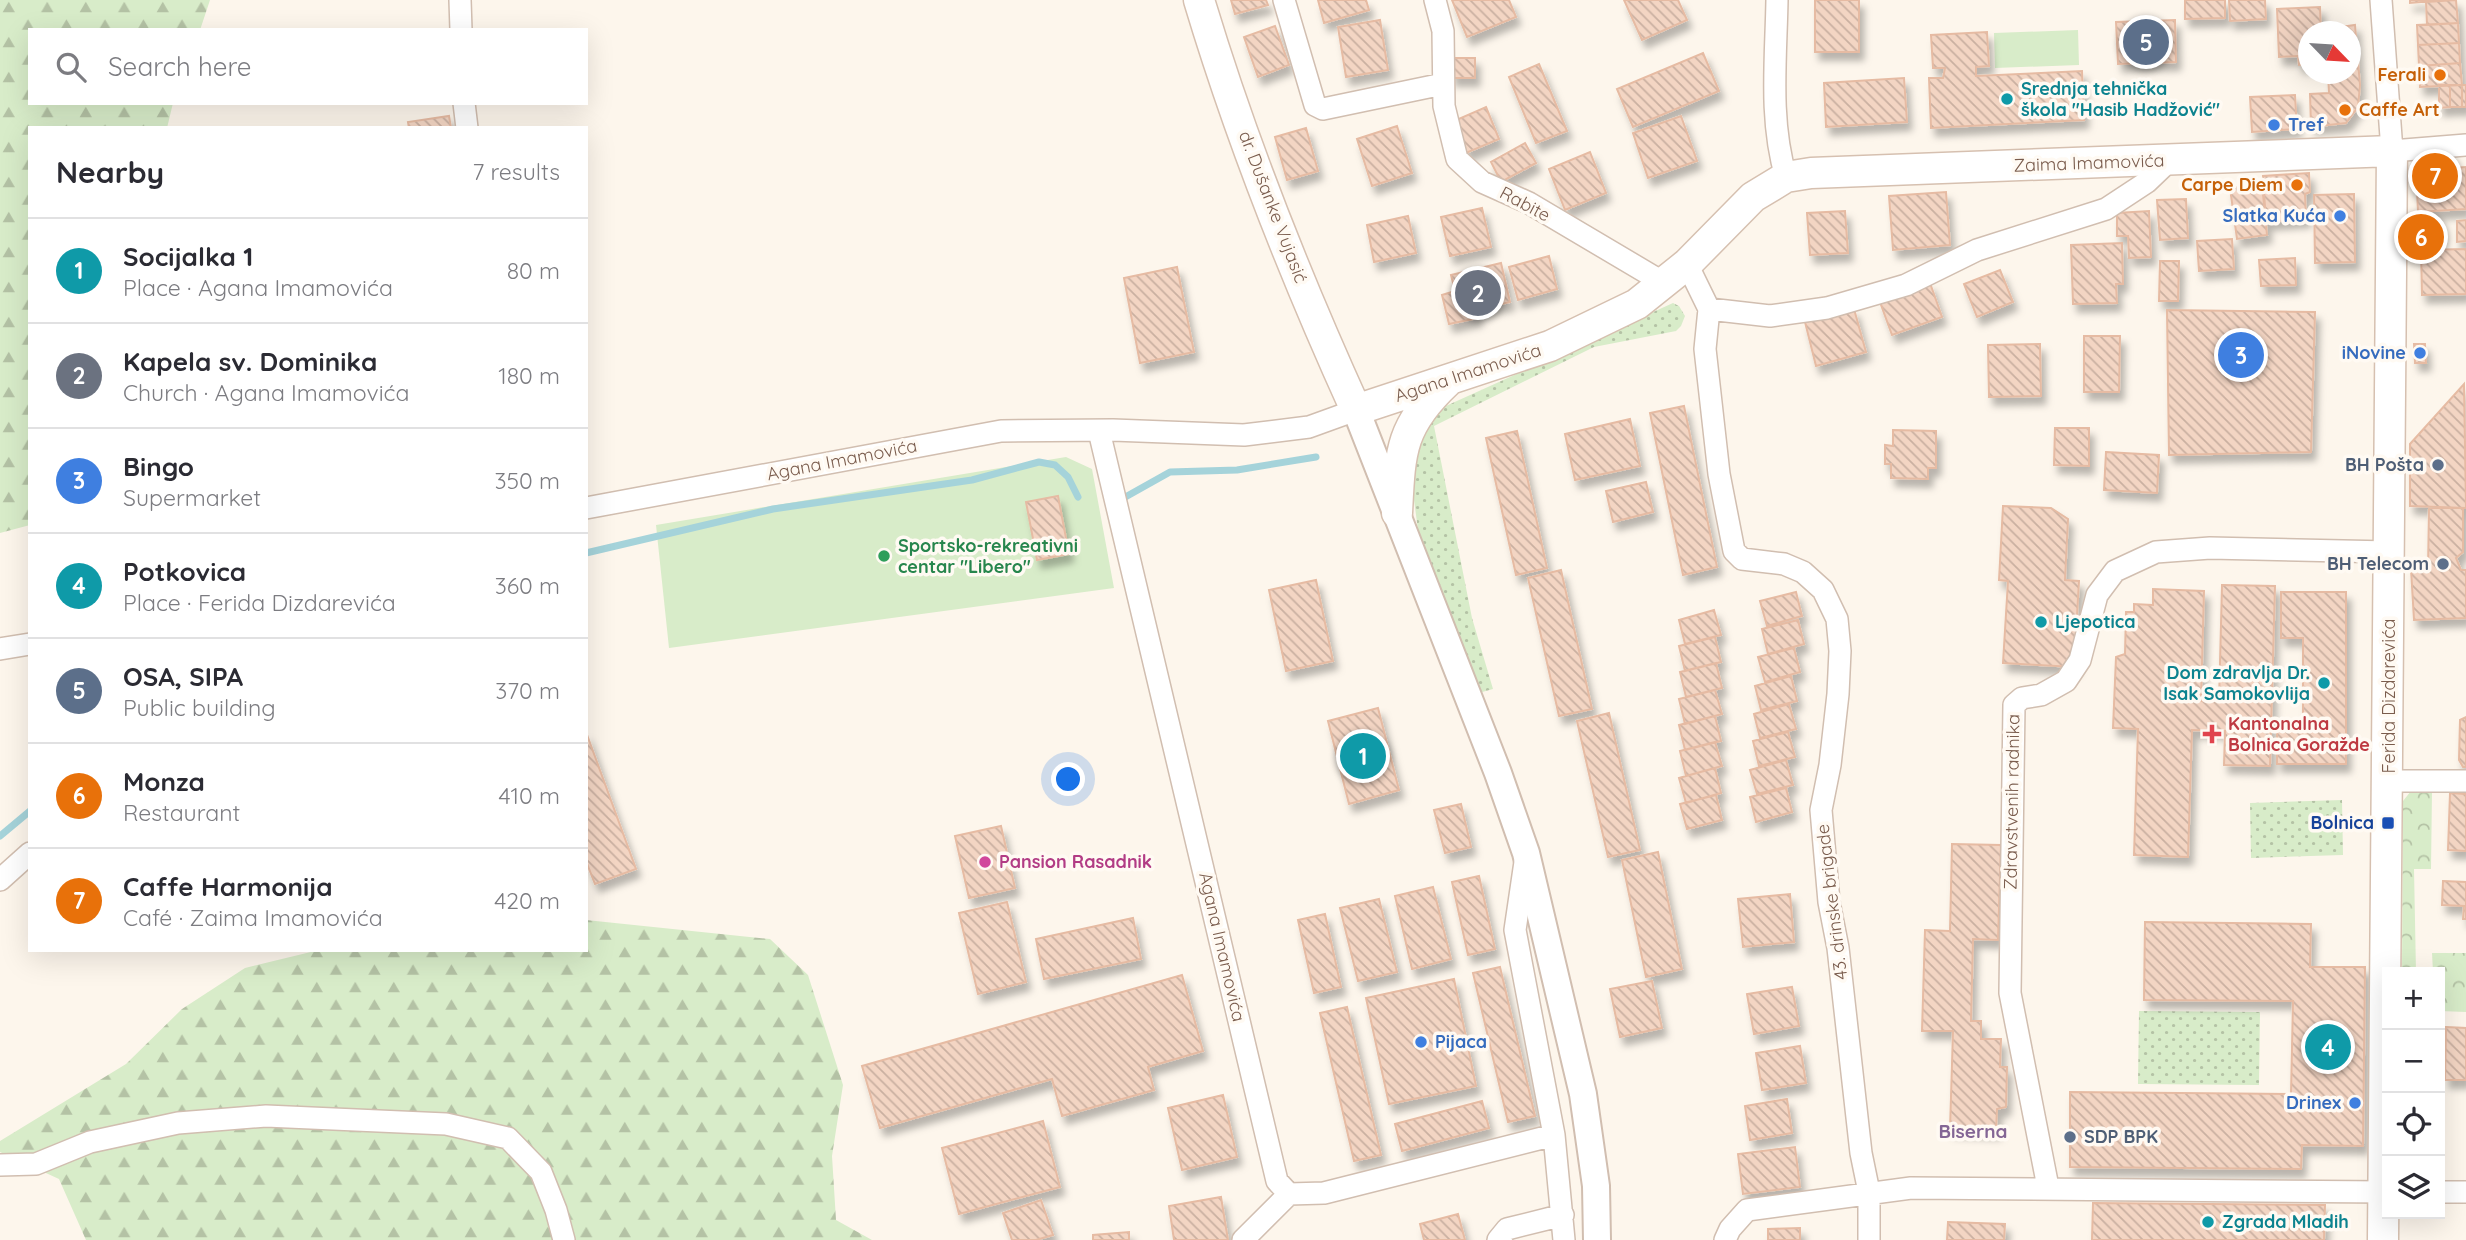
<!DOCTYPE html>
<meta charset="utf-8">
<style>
:root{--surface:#fff;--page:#f7f7f7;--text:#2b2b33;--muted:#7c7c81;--line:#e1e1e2;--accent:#e76f51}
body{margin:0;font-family:Quicksand,sans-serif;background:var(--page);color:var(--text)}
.controls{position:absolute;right:21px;bottom:21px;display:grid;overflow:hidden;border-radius:0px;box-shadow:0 7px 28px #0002}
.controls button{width:63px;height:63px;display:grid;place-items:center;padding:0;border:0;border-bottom:2px solid var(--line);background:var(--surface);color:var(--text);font:35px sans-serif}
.compass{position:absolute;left:2298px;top:21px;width:63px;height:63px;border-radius:50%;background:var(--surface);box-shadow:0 7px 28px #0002;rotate:115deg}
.you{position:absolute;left:1069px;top:780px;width:24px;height:24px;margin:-18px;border:5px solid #fff;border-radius:50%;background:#1a73e8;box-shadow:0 0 0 10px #1a73e833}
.badge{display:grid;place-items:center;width:46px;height:46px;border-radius:50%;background:var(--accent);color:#fff;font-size:23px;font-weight:700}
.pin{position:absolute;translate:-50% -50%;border:4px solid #fff;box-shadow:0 2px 7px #0006}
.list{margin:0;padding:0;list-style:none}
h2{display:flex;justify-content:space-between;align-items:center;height:91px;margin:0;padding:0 28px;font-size:30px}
h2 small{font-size:23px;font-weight:400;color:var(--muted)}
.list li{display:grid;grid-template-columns:46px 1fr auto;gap:21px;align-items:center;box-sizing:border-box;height:105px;padding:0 28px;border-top:2px solid var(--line)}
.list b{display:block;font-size:26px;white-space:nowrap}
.list p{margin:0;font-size:23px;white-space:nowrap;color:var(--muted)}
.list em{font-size:23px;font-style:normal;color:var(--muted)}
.icon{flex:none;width:38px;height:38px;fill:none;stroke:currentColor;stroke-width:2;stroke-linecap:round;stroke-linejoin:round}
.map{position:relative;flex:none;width:2466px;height:1240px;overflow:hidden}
.search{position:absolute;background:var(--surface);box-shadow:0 7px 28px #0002;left:28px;top:28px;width:560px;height:77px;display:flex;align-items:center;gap:18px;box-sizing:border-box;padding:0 24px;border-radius:0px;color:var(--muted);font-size:26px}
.panel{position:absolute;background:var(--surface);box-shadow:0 7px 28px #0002;left:28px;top:126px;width:560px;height:826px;border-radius:0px}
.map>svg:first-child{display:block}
.grass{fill:url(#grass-dots)}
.forest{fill:url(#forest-firs)}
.park{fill:url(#park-crowns)}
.garden{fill:#d8ecc9}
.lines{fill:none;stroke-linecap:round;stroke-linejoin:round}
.stream{stroke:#a5d3da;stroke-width:7}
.building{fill:url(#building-back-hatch);stroke:#e6bba3;stroke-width:2;filter:url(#shadow)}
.minor-casing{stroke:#d1beb0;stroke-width:24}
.tertiary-casing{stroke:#d1beb0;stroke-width:30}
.secondary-casing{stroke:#d6c0b0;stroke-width:33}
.minor{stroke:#fff;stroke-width:21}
.tertiary{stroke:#fff;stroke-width:26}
.secondary{stroke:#fff;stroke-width:30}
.food-dot{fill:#e8710a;stroke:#fffaf3;stroke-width:2.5}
.culture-dot{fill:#0f9aa8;stroke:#fffaf3;stroke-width:2.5}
.shop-dot{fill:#3f7fe0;stroke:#fffaf3;stroke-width:2.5}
.service-dot{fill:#5c6f8a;stroke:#fffaf3;stroke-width:2.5}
.leisure-dot{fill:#2e9e5b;stroke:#fffaf3;stroke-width:2.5}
.health-dot{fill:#e0444e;stroke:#fffaf3;stroke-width:2.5}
.transit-dot{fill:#1a4fb4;stroke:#fffaf3;stroke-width:2.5}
.hotel-dot{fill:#d1479c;stroke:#fffaf3;stroke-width:2.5}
.labels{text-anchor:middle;stroke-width:7;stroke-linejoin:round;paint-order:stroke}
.food-label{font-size:18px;font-weight:bold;fill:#c56008;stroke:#fffaf3;text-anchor:end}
.culture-label{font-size:18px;font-weight:bold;fill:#0d838f;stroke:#fffaf3;text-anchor:start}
.shop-label{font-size:18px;font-weight:bold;fill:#366cbe;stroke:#fffaf3;text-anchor:end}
.street-label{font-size:18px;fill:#7a5c4d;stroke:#fffaf3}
.service-label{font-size:18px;font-weight:bold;fill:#4e5e75;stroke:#fffaf3;text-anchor:end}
.leisure-label{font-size:18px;font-weight:bold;fill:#27864d;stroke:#fffaf3;text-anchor:start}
.health-label{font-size:18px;font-weight:bold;fill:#be3a42;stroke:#fffaf3;text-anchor:start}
.transit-label{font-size:18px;font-weight:bold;fill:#164399;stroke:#fffaf3;text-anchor:end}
.hotel-label{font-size:18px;font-weight:bold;fill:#b23c85;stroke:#fffaf3;text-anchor:start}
.neighbourhood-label{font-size:19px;font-weight:bold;fill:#846695;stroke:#fffaf3}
</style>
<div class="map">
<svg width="2466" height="1240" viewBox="0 0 2466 1240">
<defs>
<pattern id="grass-dots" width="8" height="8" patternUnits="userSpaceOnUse" patternTransform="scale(1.75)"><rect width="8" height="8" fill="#d8ecc9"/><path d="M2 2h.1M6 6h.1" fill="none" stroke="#b4c2a5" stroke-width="1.8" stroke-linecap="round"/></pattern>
<pattern id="forest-firs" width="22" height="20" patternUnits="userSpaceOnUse" patternTransform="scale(1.75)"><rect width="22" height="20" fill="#d8ecc9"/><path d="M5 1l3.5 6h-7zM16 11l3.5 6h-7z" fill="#b4c2a5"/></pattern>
<pattern id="park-crowns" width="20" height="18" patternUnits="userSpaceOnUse" patternTransform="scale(1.75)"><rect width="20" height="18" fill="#d8ecc9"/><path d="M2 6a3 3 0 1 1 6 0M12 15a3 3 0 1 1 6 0" fill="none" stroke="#b4c2a5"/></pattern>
<pattern id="building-back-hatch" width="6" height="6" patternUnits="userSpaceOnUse" patternTransform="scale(1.75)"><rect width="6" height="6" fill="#f3d5c3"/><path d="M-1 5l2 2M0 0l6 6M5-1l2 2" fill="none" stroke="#cab0a1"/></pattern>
<filter id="shadow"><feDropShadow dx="4.5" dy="8" stdDeviation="3.5" flood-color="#0004"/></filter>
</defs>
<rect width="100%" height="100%" fill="#fdf6ec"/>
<path class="grass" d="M1673 303 1679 306 1685 316 1681 326 1676 331 1594 347 1434 426 1472 618 1493 689 1475 694 1420 545 1412 485 1413 450 1437 410Z
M2342 800 2343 855 2251 858 2250 803Z
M2139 1011 2260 1012 2259 1085 2138 1084Z"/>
<path class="forest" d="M0 0H210L200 30H30V103H173L167 128H30V525L0 533Z
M586 920 770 939 808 975 843 1085 832 1156 836 1220 872 1240H86L59 1179 0 1152V1141L126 1064 182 1009 245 968 319 950H586Z"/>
<path class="park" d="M2411 791H2432L2431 869H2414L2416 972H2402L2403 801Z
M2432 953H2466V1012L2440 1011V972H2433Z"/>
<path class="garden" d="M2078 30 2079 65 1995 68 1994 33Z
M1066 457 1092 469 1114 588 669 648 656 525Z"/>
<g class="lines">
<path class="stream" d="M1120 500 1170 472 1237 470 1316 457
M586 553 773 509 972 480 1039 462 1055 465 1068 477 1078 497
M0 836 30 811"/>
</g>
<path class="building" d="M1231 0H1266L1268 5 1235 14Z
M1318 0H1366L1369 10 1324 23Z
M1452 0H1509L1516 17 1467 37Z
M1624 0H1678L1687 20 1642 40Z
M1815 0H1859V52H1815Z
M2185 0H2225V18L2185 19Z
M2229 0H2265L2266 19 2230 21Z
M2410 0H2447L2410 3Z
M2456 0 2458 23 2427 25 2426 2Z
M2320 7 2321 32H2308V64L2299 65 2298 56 2279 57 2277 9Z
M1380 20 1388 70 1346 77 1338 27Z
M2175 20 2176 62 2118 64 2116 22Z
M2458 23 2459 43 2418 45 2417 25Z
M2355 25 2360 85 2358 107 2346 123 2311 127 2310 94 2329 93 2328 74H2350V32H2326V29Z
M1275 26 1289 65 1258 77 1244 37Z
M1987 32 1989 66 1976 67V76L2082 71 2084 120 1931 128 1929 78H1943L1945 68H1933L1931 35Z
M2459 43 2460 63 2419 66 2418 45Z
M1703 53 1719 91 1633 127 1617 89Z
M1451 58H1475V78H1451Z
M2460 63 2462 85 2420 87 2419 66Z
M1539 64 1567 131 1536 143 1509 77Z
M1904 78 1907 122 1826 127 1824 83Z
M2439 85H2450V107L2439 108Z
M2450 85H2462V107H2450Z
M2462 85H2466V107H2462Z
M2295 95 2297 129 2252 132 2250 97Z
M1486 107 1499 139 1466 153 1454 121Z
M449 116 451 128H409L408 122Z
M1681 116 1697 161 1648 178 1633 133Z
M1397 126 1412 173 1372 186 1357 139Z
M1306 128 1318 171 1287 180 1275 137Z
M1525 143 1536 163 1501 182 1491 162Z
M1590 152 1606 193 1565 210 1549 169Z
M2466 167V209L2418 212 2416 170Z
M2309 173 2310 192 2305 194 2306 219 2266 222 2263 176Z
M2262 184 2267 235 2237 239 2230 188Z
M1946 192 1950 245 1893 250 1889 196Z
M2354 194 2355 262 2315 263 2314 195Z
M2186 199 2188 238 2160 240 2157 200Z
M1482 208 1491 247 1450 256 1441 217Z
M1845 211 1848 253 1810 255 1807 213Z
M2149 211 2151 257 2129 258 2128 236H2117V213Z
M1408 216 1416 253 1374 262 1367 225Z
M2466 220V241L2457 242V221Z
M2411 228H2431L2432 246H2411Z
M2232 239 2234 269 2199 271 2197 241Z
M2122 243 2123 284H2116L2117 303 2073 304 2071 245Z
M2466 249V294L2422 295 2421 250Z
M1549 256 1557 289 1518 300 1509 267Z
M2295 258 2296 285 2261 286 2259 260Z
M2160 261H2179L2178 301H2159Z
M1501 263 1510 302 1476 310 1478 318 1449 324 1442 295 1455 291 1451 275Z
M1177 267 1194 352 1140 363 1124 278Z
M2000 270 2013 302 1977 317 1964 284Z
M1930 283 1942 317 1892 335 1880 302Z
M1854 309 1866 352 1816 366 1805 322Z
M2167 310 2315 312 2311 452 2169 455Z
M2084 336H2120L2119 392H2084Z
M2040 344 2041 396 1989 397 1988 345Z
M2414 344H2425L2426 363H2415Z
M2464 384 2466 508 2410 506V444Z
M1684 406 1717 567 1683 575 1650 413Z
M1630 419 1640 466 1575 480 1565 434Z
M2055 428H2089V466L2054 465Z
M1893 430 1936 431V468H1928V479L1891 478V464H1885V445L1893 446Z
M1517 431 1547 568 1516 575 1486 438Z
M2106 452 2159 455 2157 493 2104 490Z
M1646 482 1653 512 1613 522 1606 491Z
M1058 496 1069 554 1037 560 1026 502Z
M2003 506 2051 508 2068 519 2065 580 2079 581 2074 667 2003 663 2008 581 1999 580Z
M2429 508H2463V552L2456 558 2461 570H2466V618L2414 620 2411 569H2428Z
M1561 570 1592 709 1559 716 1528 578Z
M1316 580 1333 661 1286 671 1269 590Z
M2222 585 2275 586 2270 766 2224 765 2225 731 2192 730 2188 857 2134 855 2138 729 2113 728 2116 657 2125 654 2126 612H2134V604L2153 605V589L2204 591 2201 701H2219Z
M1796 592 1802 616 1767 626 1760 601Z
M2281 592H2346V764H2277V728H2303V638H2281Z
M1714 610 1721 635 1685 644 1679 620Z
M1798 620 1804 644 1768 654 1762 629Z
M1715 637 1721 662 1685 671 1679 646Z
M1794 648 1800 672 1765 682 1758 657Z
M1716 663 1722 688 1686 697 1680 672Z
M1791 676 1797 701 1761 710 1755 686Z
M1715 690 1722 714 1685 724 1679 699Z
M1789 704 1796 729 1760 738 1754 714Z
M1378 708 1399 790 1349 804 1328 721Z
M1609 713 1640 850 1608 857 1577 721Z
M1715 716 1721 741 1685 750 1679 725Z
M2466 717V767H2463L2459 760 2460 720Z
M586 732 636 869 595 884 586 861Z
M1788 732 1795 757 1759 766 1753 741Z
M1715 742 1722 766 1686 776 1680 751Z
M1786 760 1793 785 1757 794 1750 770Z
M1715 768 1721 793 1686 803 1679 778Z
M1786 788 1792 812 1756 822 1750 797Z
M2450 793 2466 794V851L2448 850Z
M1716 795 1722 820 1687 829 1680 804Z
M1461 804 1471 847 1445 853 1434 810Z
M1001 826 1015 888 969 898 955 836Z
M1952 844 2001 845 1998 940 1973 939 1971 1021H1981V1039H2001L2000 1067H2007L2006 1107 1997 1109 1996 1131 1950 1129 1953 1031H1922L1925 930 1950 931Z
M1658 852 1682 969 1646 977 1622 860Z
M1479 876 1495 949 1468 955 1452 882Z
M2443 881 2466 882V919H2463L2464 906 2442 905Z
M1433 887 1451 959 1412 969 1395 896Z
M1790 894 1794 942 1743 947 1738 899Z
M1379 899 1397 972 1358 981 1340 908Z
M1007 902 1026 982 978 994 959 913Z
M1325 914 1341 987 1314 993 1298 920Z
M1133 918 1141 959 1044 979 1036 939Z
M2145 922 2311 924 2310 967H2365L2363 1146 2302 1145 2301 1169 2070 1167V1092L2291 1094 2293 1001 2144 1000Z
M1500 967 1535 1116 1508 1122 1473 973Z
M1182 975 1203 1051 1148 1067 1154 1090 1062 1116 1052 1079 880 1128 862 1066Z
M1454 979 1476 1086 1389 1104 1366 998Z
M1652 981 1662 1028 1620 1037 1610 989Z
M1792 987 1799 1026 1754 1034 1747 994Z
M1347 1007 1381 1155 1354 1161 1320 1013Z
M2446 1027 2466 1028V1080H2445Z
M1800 1046 1806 1083 1762 1090 1756 1053Z
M1223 1095 1237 1157 1182 1170 1168 1108Z
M1787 1099 1792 1133 1750 1140 1745 1106Z
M1482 1101 1489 1128 1402 1151 1395 1124Z
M1043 1121 1060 1187 959 1214 942 1148Z
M1795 1147 1800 1187 1743 1194 1738 1154Z
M1221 1197 1228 1240H1174L1169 1206Z
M1041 1200 1053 1235 1036 1240H1012L1003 1213Z
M2093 1203 2325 1205 2324 1240H2092Z
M1458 1214 1465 1240H1424L1420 1224Z
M1948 1222 2005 1224 2004 1240H1947Z
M1800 1228V1240H1768V1229Z
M1129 1232V1240H1093V1235Z"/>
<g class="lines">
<defs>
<path id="minor" d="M460 0 461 30
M1284 0 1315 105 1323 109 1443 84
M1435 0 1443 31 1444 106 1457 159 1482 182 1529 203 1664 283
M1777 0C1776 59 1769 120 1786 177
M2381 0 2392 151 2466 145
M464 103 467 128
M1687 264 1709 309 1705 349 1719 474 1734 551 1742 559 1784 564 1803 572 1823 590 1837 619 1840 651 1838 694 1830 765 1821 810 1829 902 1838 948 1861 1153 1869 1192V1240
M1709 309 1770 316 1827 308 1906 285 1977 250 2106 209 2147 182 2170 160
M1099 431 1277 1181 1289 1194 1324 1193 1554 1135
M586 508 1001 431 1113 430 1244 435 1309 427 1356 410
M0 649 30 644
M2388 781H2466
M1525 862 1515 930 1554 1135 1564 1240
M0 880 30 853
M0 1165 36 1164 90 1142 178 1123 266 1116 446 1124 508 1138 541 1172 556 1210 564 1240
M2048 1187 2010 993 2014 705 2022 698 2041 695 2066 681 2080 660 2097 595 2115 571 2156 552 2210 548 2389 552
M2440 1192H2466
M1243 1240 1289 1194
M1498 1240 1507 1229 1563 1215
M1725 1240 1730 1229 1747 1210 1911 1188 2387 1192"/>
<path id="tertiary" d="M1356 410 1498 773 1526 853 1583 1094 1596 1186 1597 1240"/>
<path id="secondary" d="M1199 0C1241 140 1296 278 1356 410L1550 346 1637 304 1687 264 1753 197 1786 177 1811 173 2392 151 2383 1240
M1397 513C1400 452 1400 426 1447 382"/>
</defs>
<use href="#minor" class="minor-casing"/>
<use href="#tertiary" class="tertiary-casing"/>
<use href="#secondary" class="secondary-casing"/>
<use href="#minor" class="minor"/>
<use href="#tertiary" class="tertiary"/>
<use href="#secondary" class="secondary"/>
</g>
<g class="food-dot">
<circle cx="2440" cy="75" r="7"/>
<circle cx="2345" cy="110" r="7"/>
<circle cx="2297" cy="185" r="7"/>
</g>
<g class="culture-dot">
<circle cx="2007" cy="99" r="7"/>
<circle cx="2041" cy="622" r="7"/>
<circle cx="2324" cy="683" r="7"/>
<circle cx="2208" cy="1222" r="7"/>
</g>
<g class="shop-dot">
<circle cx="2274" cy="125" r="7"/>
<circle cx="2340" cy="216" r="7"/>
<circle cx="2420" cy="353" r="7"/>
<circle cx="1421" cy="1042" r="7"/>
<circle cx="2355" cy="1103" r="7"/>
</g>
<g class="service-dot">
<circle cx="2438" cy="465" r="7"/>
<circle cx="2443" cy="564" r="7"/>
<circle cx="2070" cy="1137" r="7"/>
</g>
<circle class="leisure-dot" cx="884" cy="556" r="7"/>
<path class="health-dot" d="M2208.5 723.5h7v7h7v7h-7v7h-7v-7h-7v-7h7z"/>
<rect class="transit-dot" x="2381" y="816" width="14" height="14" rx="3.5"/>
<circle class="hotel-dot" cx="985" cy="862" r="7"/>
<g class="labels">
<g class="food-label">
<text x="2426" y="81">Ferali</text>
<text x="2359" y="116" text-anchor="start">Caffe Art</text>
<text x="2283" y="191">Carpe Diem</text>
</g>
<g class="culture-label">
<text x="2021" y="95">Srednja tehnička<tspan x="2021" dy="21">škola "Hasib Hadžović"</tspan></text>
<text x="2055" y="628">Ljepotica</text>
<text x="2310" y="679" text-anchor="end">Dom zdravlja Dr.<tspan x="2310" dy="21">Isak Samokovlija</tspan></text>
<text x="2222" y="1228">Zgrada Mladih</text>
</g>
<g class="shop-label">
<text x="2288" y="131" text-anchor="start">Tref</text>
<text x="2326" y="222">Slatka Kuća</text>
<text x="2406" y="359">iNovine</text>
<text x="1435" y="1048" text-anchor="start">Pijaca</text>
<text x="2341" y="1109">Drinex</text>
</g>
<g class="street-label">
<text transform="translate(2089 163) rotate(-2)" y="6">Zaima Imamovića</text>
<text transform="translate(1525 204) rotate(28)" y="6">Rabite</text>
<text transform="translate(1273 207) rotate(69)" y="6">dr. Dušanke Vujasić</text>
<text transform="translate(1468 373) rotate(-18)" y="6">Agana Imamovića</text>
<text transform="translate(842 460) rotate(-11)" y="6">Agana Imamovića</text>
<text transform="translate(2389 696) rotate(-90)" y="6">Ferida Dizdarevića</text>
<text transform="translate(2012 802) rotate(-89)" y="6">Zdravstvenih radnika</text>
<text transform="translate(1832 902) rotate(-97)" y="6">43. drinske brigade</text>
<text transform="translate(1222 947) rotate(77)" y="6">Agana Imamovića</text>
</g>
<g class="service-label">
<text x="2424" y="471">BH Pošta</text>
<text x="2429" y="570">BH Telecom</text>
<text x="2084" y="1143" text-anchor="start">SDP BPK</text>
</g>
<g class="leisure-label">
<text x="898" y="552">Sportsko-rekreativni<tspan x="898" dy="21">centar "Libero"</tspan></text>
</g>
<g class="health-label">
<text x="2228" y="730">Kantonalna<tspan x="2228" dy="21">Bolnica Goražde</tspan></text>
</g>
<g class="transit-label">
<text x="2374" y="829">Bolnica</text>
</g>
<g class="hotel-label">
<text x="999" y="868">Pansion Rasadnik</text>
</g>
<g class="neighbourhood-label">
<text x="1973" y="1138">Biserna</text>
</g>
</g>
</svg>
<div class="controls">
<button>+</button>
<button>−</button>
<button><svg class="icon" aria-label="locate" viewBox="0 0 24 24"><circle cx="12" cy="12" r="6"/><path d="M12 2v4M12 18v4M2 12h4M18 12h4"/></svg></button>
<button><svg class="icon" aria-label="layers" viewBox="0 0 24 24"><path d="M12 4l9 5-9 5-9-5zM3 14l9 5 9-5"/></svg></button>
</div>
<svg class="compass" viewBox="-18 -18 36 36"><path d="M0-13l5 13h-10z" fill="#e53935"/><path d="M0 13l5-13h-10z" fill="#7c7c81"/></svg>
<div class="you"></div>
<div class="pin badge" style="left:1363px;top:756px;background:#0f9aa8">1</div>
<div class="pin badge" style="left:1478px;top:293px;background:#6b7280">2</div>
<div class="pin badge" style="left:2241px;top:355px;background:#3f7fe0">3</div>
<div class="pin badge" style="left:2328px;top:1047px;background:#0f9aa8">4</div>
<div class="pin badge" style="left:2146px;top:42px;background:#5c6f8a">5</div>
<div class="pin badge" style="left:2421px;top:237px;background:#e8710a">6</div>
<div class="pin badge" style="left:2435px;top:176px;background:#e8710a">7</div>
<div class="search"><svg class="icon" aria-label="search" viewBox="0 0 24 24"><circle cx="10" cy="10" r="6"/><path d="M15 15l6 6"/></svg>Search here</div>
<section class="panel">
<h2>Nearby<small>7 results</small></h2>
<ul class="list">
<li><span class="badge" style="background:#0f9aa8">1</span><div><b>Socijalka 1</b><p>Place · Agana Imamovića</p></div><em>80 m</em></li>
<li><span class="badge" style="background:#6b7280">2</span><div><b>Kapela sv. Dominika</b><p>Church · Agana Imamovića</p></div><em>180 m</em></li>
<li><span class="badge" style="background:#3f7fe0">3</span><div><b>Bingo</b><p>Supermarket</p></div><em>350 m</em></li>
<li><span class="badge" style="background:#0f9aa8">4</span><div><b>Potkovica</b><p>Place · Ferida Dizdarevića</p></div><em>360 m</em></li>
<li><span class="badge" style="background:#5c6f8a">5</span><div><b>OSA, SIPA</b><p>Public building</p></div><em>370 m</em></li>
<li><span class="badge" style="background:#e8710a">6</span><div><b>Monza</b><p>Restaurant</p></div><em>410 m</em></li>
<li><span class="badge" style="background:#e8710a">7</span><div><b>Caffe Harmonija</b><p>Café · Zaima Imamovića</p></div><em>420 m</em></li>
</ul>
</section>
</div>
